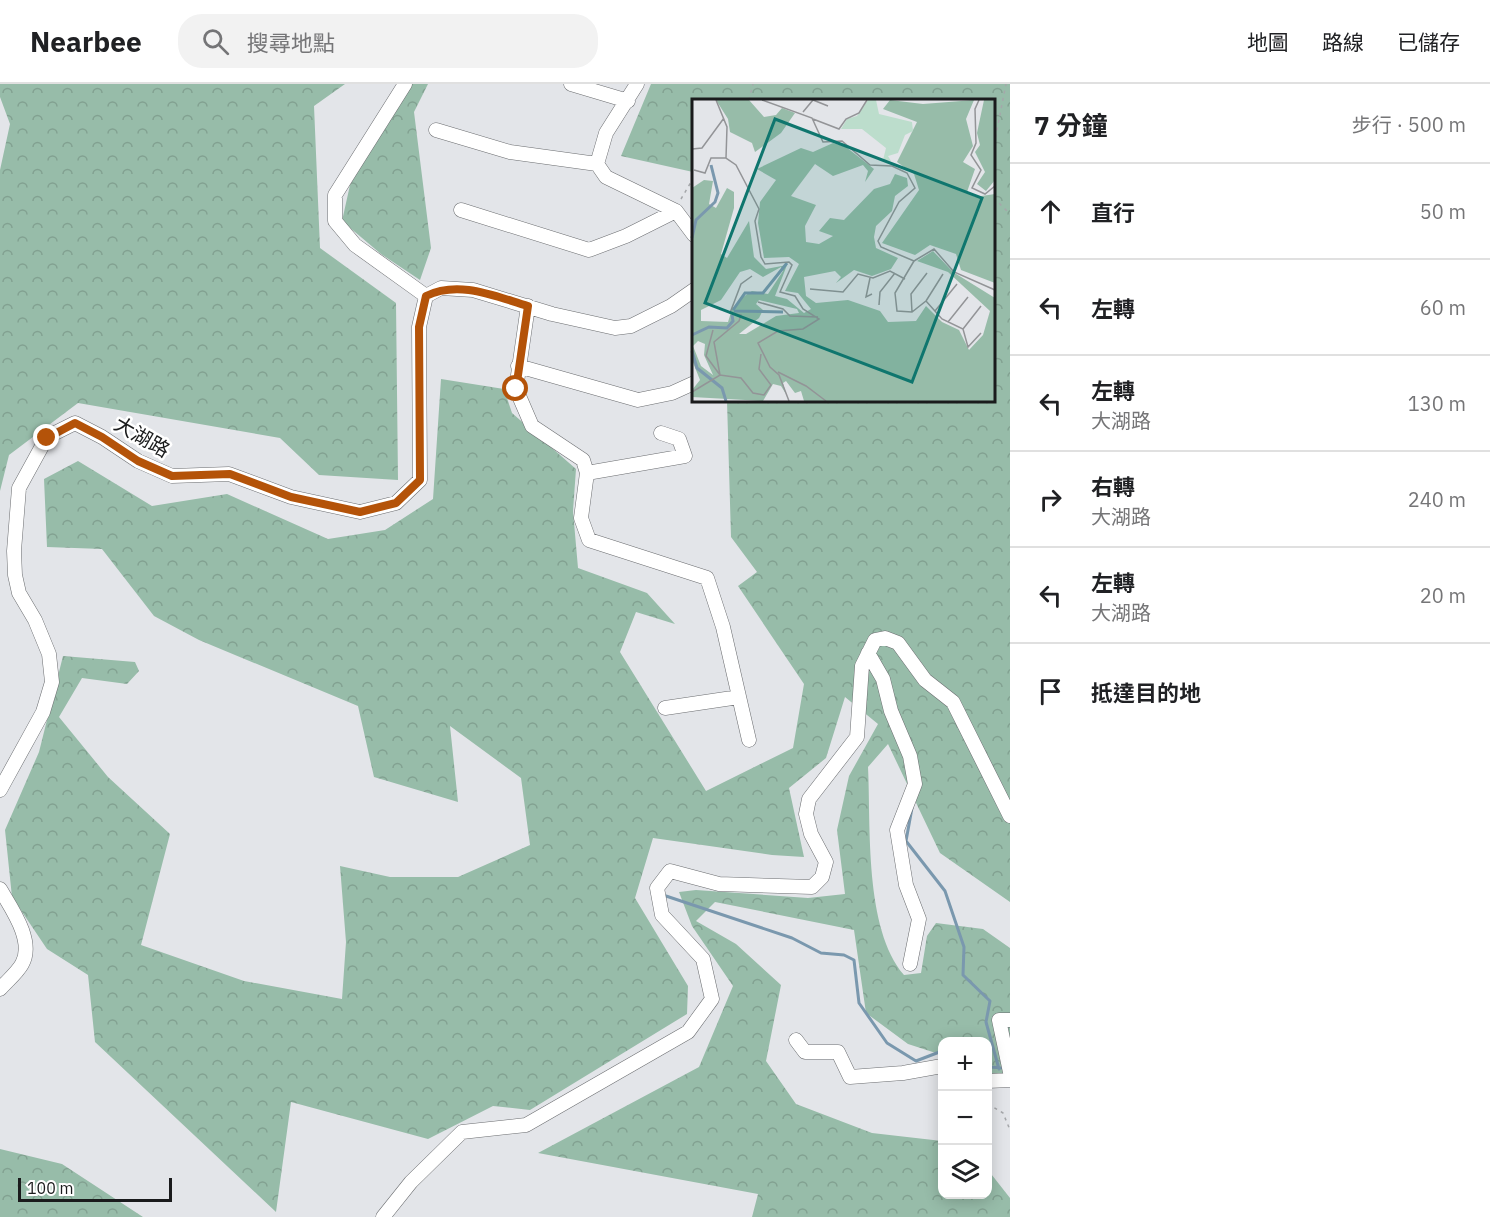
<!DOCTYPE html>
<html lang="zh-TW">
<meta charset="utf-8">
<style>
:root{--surface:#fff;--page:#f2f2f2;--text:#202124;--muted:#757577;--line:#e0e0e0}
body{margin:0;font-family:"IBM Plex Sans","Noto Sans TC",sans-serif;background:var(--page);color:var(--text)}
.controls{position:absolute;right:18px;bottom:18px;display:grid;overflow:hidden;border-radius:12px;box-shadow:0 3px 15px #0003}
.controls button{width:54px;height:54px;display:grid;place-items:center;padding:0;border:0;border-bottom:2px solid var(--line);background:var(--surface);color:var(--text);font:30px sans-serif}
.scale{position:absolute;left:18px;bottom:15px;width:154px;box-sizing:border-box;padding-left:6px;border:3px solid #1a1b1c;border-top:0;font-size:16px;line-height:21px;white-space:nowrap;color:#1a1b1c;-webkit-text-stroke:4px #fff;paint-order:stroke}
.stop{position:absolute;width:18px;height:18px;margin:-14px;border:4px solid #b45309;border-radius:50%;background:#fff}
.stop.end{background:#b45309;border-color:#fff;box-shadow:0 2px 6px #0008}
.list{margin:0;padding:0;list-style:none}
h2{display:flex;justify-content:space-between;align-items:center;height:78px;margin:0;padding:0 24px;font-size:26px}
h2 small{font-size:20px;font-weight:400;color:var(--muted)}
.list li{display:grid;grid-template-columns:39px 1fr auto;gap:18px;align-items:center;box-sizing:border-box;height:96px;padding:0 24px;border-top:2px solid var(--line)}
.list b{display:block;font-size:22px;white-space:nowrap}
.list p{margin:0;font-size:20px;white-space:nowrap;color:var(--muted)}
.list em{font-size:20px;font-style:normal;color:var(--muted)}
.icon{flex:none;width:33px;height:33px;fill:none;stroke:currentColor;stroke-width:2;stroke-linecap:round;stroke-linejoin:round}
.map{position:relative;flex:none;width:1010px;height:1133px;overflow:hidden}
header{display:flex;align-items:center;gap:36px;box-sizing:border-box;height:84px;padding:0 30px;background:var(--surface);border-bottom:2px solid var(--line)}
header strong{font-size:28px}
nav{display:flex;gap:33px;margin-inline-start:auto;font-size:21px}
.search{width:420px;height:54px;background:var(--page);display:flex;align-items:center;gap:15px;box-sizing:border-box;padding:0 21px;border-radius:24px;color:var(--muted);font-size:22px}
main{display:flex}
aside{flex:1;background:var(--surface)}
.map>svg:first-child{display:block}
.forest{fill:url(#forest-crowns)}
.lines{fill:none;stroke-linecap:round;stroke-linejoin:round}
.stream{stroke:#7a98ae;stroke-width:3}
.minor-casing{stroke:#6b6d70;stroke-width:15}
.path{stroke:#a5a7aa;stroke-width:1.5;stroke-dasharray:3 4.5;stroke-linecap:butt}
.minor{stroke:#fff;stroke-width:14}
.route{stroke:#b45309;stroke-width:8}
.labels{text-anchor:middle;stroke-width:5;stroke-linejoin:round;paint-order:stroke}
.street-label{font-size:20px;fill:#1a1b1c;stroke:#fff}
.inset-river{fill:none;stroke:#7a98ae;stroke-width:3}
.inset-road{fill:none;stroke:#939497;stroke-width:1.5}
.view{fill:#0f766e;fill-opacity:0.15;stroke:#0f766e;stroke-width:3}
.inset-edge{fill:none;stroke:#1a1b1c;stroke-width:3}
</style>
<header>
<strong>Nearbee</strong>
<div class="search"><svg class="icon" aria-label="search" viewBox="0 0 24 24"><circle cx="10" cy="10" r="6"/><path d="M15 15l6 6"/></svg>搜尋地點</div>
<nav><a>地圖</a><a>路線</a><a>已儲存</a></nav>
</header>
<main>
<div class="map">
<svg width="1010" height="1133" viewBox="0 0 1010 1133">
<defs>
<pattern id="forest-crowns" width="20" height="18" patternUnits="userSpaceOnUse" patternTransform="scale(1.5)"><rect width="20" height="18" fill="#97bca9"/><path d="M2 6a3 3 0 1 1 6 0M12 15a3 3 0 1 1 6 0" fill="none" stroke="#82a191"/></pattern>
</defs>
<rect width="100%" height="100%" fill="#e3e5e9"/>
<path class="forest" d="M0 0H345L314 22 320 164 396 219 398 396 319 391 280 354 78 319 9 371 0 407V86L10 40 0 13Z
M409 0H428L414 28 431 164 420 196 381 170 342 137 350 101Z
M651 0H1010V818L940 769 888 660 868 683C871 743 864 844 904 891L921 889 927 852 936 839 983 845 1010 864V991H988V958H942V971L908 960 866 929 854 846 715 818 696 837 736 860 781 901 766 977 796 1020 872 1049 942 1057V1110H988V1086L1010 1114V1133H752L758 1110 538 1069 699 983 733 902 692 842 679 808 696 806 808 814 845 810 837 746 849 692 878 640 845 613 826 674 789 704 804 773 772 771 653 754 635 814 688 902 687 930 530 1026 493 1022 428 1055 291 1018 276 1128 95 958 88 891 47 865 12 813 5 746 39 668 63 572 135 578 139 587 127 600 82 594 59 633 108 693 170 750 141 861 244 897 342 915 346 858 340 782 390 793H458L530 761 521 694 450 642 458 718 374 693 358 622 199 556 154 532 102 465 47 463 44 395 78 377 152 422 227 410 328 455 385 446 433 415 441 295 504 305 512 329 576 385 573 427 578 484 647 509 675 540 636 528 620 568 706 707 793 664 804 600 738 502 757 488 731 453 727 317 994 316V16H694L693 88 621 72Z
M0 1065 62 1080 143 1133H0Z"/>
<g class="lines">
<path class="stream" d="M912 724 906 757 945 807 964 863 963 891 990 917 986 938 999 985
M666 812 792 854 821 869 844 871 854 876 859 919 887 959 916 977 942 967
M988 983 1006 984"/>
<defs>
<path id="minor" d="M405 0 335 111V137L355 161 426 212
M571 0 628 17
M637 0 606 49 597 80 606 93 676 127 694 151
M436 46 510 68 597 80
M461 126 589 166 626 152 676 127
M426 212 441 204 473 206 552 230 615 244 631 242 671 222 694 206
M528 222 516 305 532 342 583 376 587 389 581 434 589 456 707 494 723 543 749 656
M518 282 638 316 672 309 694 299
M587 389 685 372 679 355 661 349
M868 569 883 595 891 627 910 672 915 700 897 746 906 801 919 835 910 880
M665 624 739 613
M0 706 43 628 52 598 49 570 35 536 19 509 15 491 14 467 19 404 47 353 75 339 102 353 138 377 172 392 229 390 291 413 360 428 396 419 420 396 419 243 426 212
M0 805C11 824 35 857 22 880 17 889 7 897 0 905
M1010 936H999L1010 988
M796 956 805 968H838L850 993 903 989 942 982
M988 997 1010 996
M383 1133 411 1098 462 1048 526 1041 688 948 712 915 703 875 662 831 657 804 670 787 719 800 812 803 822 793 826 778 811 750 806 730 809 715 857 653 862 582 875 556 885 554 898 559 925 596 953 618 1010 732"/>
</defs>
<use href="#minor" class="minor-casing"/>
<path class="path" d="M749 16 753 0
M994 61 1006 0
M994 114 1010 130
M681 115 694 93
M988 1020 1003 1029 1010 1046"/>
<use href="#minor" class="minor"/>
</g>
<g class="lines">
<path class="route" d="M47 354 75 339 102 353 138 377 172 392 230 390 291 413 360 428 396 419 420 396 419 243 426 212C459 196 494 212 528 222L516 305"/>
</g>
<g class="labels">
<g class="street-label">
<text transform="translate(142 353) rotate(30)" y="7">大湖路</text>
</g>
</g>
<g transform="translate(692 15)">
<rect width="303" height="303" fill="#e3e5e9"/>
<path d="M24 1H57L72 18 84 16 90 9 103 14 89 34 63 53 60 44 38 33 36 20ZM198 1 231 5 282 1 274 20 281 47 271 63 283 70 275 93 283 98 303 95V184L269 171 264 155 238 146 223 156 190 144 227 91 222 75 205 63 225 23 191 10ZM292 1H303V81L294 92 285 85 293 73 283 53 288 46 285 34ZM141 44 154 48 182 70 173 83 176 72 171 66 141 77 123 65 99 97 124 106 113 127 114 143 127 145 141 137 127 132 138 119 152 121 182 90 198 85 203 75 215 79 216 87 203 97 200 112 184 127 182 138 184 149 206 159 199 170 180 177 162 171 144 184 149 178 143 172 112 178 114 197 124 204 156 201 188 212 196 223 224 222 234 207 250 223 267 231 277 251 291 236 298 212 256 173 225 162 241 152 261 173 303 199V302H112L109 292 103 294 94 282 91 284 94 295 89 287 81 285 71 302 0 298V291L8 281 0 261V89L12 81 21 82 17 105 24 109 35 89 42 93V109L29 155 35 159 57 122 62 158 74 170 95 166 83 197 95 200 112 214 119 210 106 194 93 192 107 165 97 158 72 159 66 124 68 103 84 81 65 70 109 49 121 53ZM89 168 91 172 76 195 60 192 51 198 40 210 36 223 9 222V211L29 201 48 173 58 170 71 178ZM67 201 105 210 107 214 84 217 54 235H47L67 219 71 211 64 205ZM6 242 13 245 12 256 21 276 9 267 1 247Z" fill="#97bca9" fill-rule="evenodd"/>
<path d="M176 1H184L187 15 220 23 221 32 213 36 206 54 196 57 199 62 191 61 194 49 170 30H149L155 20 165 17Z" fill="#bcddcc"/>
<path class="inset-river" d="M0 139 4 121 23 103 26 94 19 66M41 211 53 194H71L95 164M42 212 91 213M0 236 17 228 35 229 41 222 40 216M0 252 5 269 30 289 34 302"/>
<path class="inset-road" d="M24 1 35 28 34 59 44 66 67 110 63 122 69 158 73 165 97 163 100 166 88 193 103 197 111 210 127 220 111 230 86 232 66 244 78 268 87 276 97 302M70 1 120 19 131 43 150 42 178 66 200 67 215 74 223 89 207 103 186 142 189 148 222 162M287 1 283 10 284 44 279 56 289 71 280 89 293 95 303 87M111 13 121 1 136 7M121 20 147 30 154 20 167 14 175 1M0 50 10 49 32 19M2 71 13 74 19 59H34M222 162 203 194 205 212 220 213 234 202 250 220 271 230 276 248 289 234M222 162 242 150 262 173 303 191M178 179 174 198 180 195M118 190 151 193 166 175 181 179 198 172 213 180M234 202 251 175M66 203 91 210 98 217 126 218M187 206 188 193 203 174M243 212 265 185M220 213 219 195 235 174M256 223 276 198M271 230 289 207M21 231 14 257 28 276M86 273 114 287 134 302M28 276 22 243 47 222 49 216 38 214 49 185 60 177M0 293 28 276 49 279 61 294 72 296 79 286 67 270 69 255"/>
<path class="view" d="M83 20 290 99 220 283 13 204Z"/>
<rect width="303" height="303" class="inset-edge"/>
</g>
</svg>
<div class="controls">
<button>+</button>
<button>−</button>
<button><svg class="icon" aria-label="layers" viewBox="0 0 24 24"><path d="M12 4l9 5-9 5-9-5zM3 14l9 5 9-5"/></svg></button>
</div>
<div class="scale">100 m</div>
<div class="stop" style="left:516px;top:305px"></div>
<div class="stop end" style="left:47px;top:354px"></div>
</div>
<aside>
<h2>7 分鐘<small>步行 · 500 m</small></h2>
<ul class="list">
<li><svg class="icon" aria-label="ahead" viewBox="0 0 24 24"><path d="M12 20V5M6 11l6-6 6 6"/></svg><div><b>直行</b></div><em>50 m</em></li>
<li><svg class="icon" aria-label="left" viewBox="0 0 24 24"><path d="M17 20v-9H6M10 6l-5 5 5 5"/></svg><div><b>左轉</b></div><em>60 m</em></li>
<li><svg class="icon" aria-label="left" viewBox="0 0 24 24"><path d="M17 20v-9H6M10 6l-5 5 5 5"/></svg><div><b>左轉</b><p>大湖路</p></div><em>130 m</em></li>
<li><svg class="icon" aria-label="right" viewBox="0 0 24 24"><path d="M7 20v-9h11M14 6l5 5-5 5"/></svg><div><b>右轉</b><p>大湖路</p></div><em>240 m</em></li>
<li><svg class="icon" aria-label="left" viewBox="0 0 24 24"><path d="M17 20v-9H6M10 6l-5 5 5 5"/></svg><div><b>左轉</b><p>大湖路</p></div><em>20 m</em></li>
<li><svg class="icon" aria-label="arrive" viewBox="0 0 24 24"><path d="M6 21V4h12l-3 4 3 4H6"/></svg><div><b>抵達目的地</b></div></li>
</ul>
</aside>
</main>
